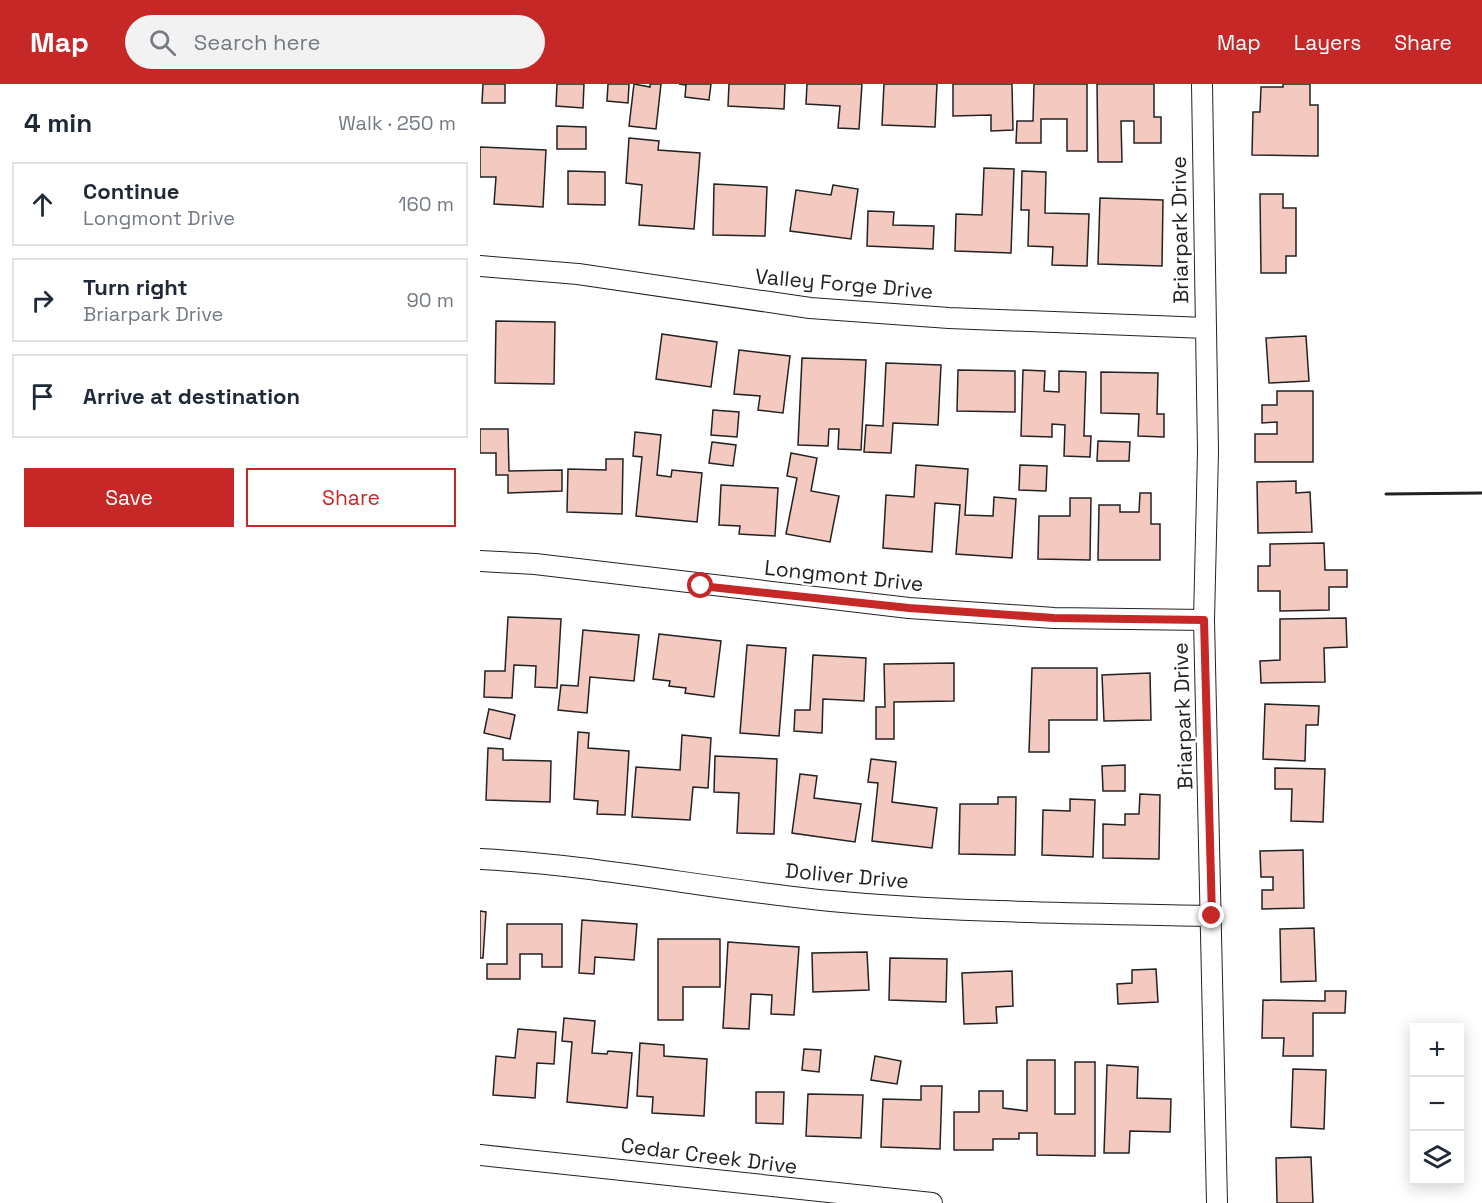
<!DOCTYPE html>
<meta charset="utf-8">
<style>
:root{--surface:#fff;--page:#f2f2f3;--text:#1f2937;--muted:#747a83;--line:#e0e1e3;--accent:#c62828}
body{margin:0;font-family:"Space Grotesk",sans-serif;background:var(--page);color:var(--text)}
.controls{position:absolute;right:18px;bottom:18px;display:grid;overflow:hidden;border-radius:0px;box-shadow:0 3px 15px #0003}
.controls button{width:54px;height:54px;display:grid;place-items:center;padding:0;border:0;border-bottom:2px solid var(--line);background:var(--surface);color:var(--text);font:30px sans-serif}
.stop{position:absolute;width:18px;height:18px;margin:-14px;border:4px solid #c62828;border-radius:50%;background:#fff}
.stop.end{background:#c62828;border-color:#fff;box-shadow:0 2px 6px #0008}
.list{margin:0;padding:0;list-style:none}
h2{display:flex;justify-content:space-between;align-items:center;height:78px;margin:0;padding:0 24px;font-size:26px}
h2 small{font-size:20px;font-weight:400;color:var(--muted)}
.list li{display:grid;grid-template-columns:39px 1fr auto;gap:18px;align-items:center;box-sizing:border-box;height:84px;margin:0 12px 12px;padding:0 12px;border:2px solid var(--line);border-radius:0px}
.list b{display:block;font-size:22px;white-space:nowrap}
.list p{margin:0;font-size:20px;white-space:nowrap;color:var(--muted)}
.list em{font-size:20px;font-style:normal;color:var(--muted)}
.actions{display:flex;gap:12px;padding:18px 24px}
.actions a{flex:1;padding:14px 0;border:2px solid var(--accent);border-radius:0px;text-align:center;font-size:21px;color:var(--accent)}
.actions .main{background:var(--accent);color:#fff}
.icon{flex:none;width:33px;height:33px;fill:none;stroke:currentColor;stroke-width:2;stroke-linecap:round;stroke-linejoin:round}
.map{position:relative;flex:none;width:1002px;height:1119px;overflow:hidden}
header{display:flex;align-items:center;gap:36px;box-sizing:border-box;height:84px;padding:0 30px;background:var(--accent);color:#fff}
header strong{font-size:28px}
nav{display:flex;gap:33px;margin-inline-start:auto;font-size:21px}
.search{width:420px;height:54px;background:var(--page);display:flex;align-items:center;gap:15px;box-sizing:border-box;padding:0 21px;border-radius:33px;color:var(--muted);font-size:22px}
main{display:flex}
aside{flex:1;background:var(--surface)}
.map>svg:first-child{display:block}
.building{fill:#f3c9c0;stroke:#222;stroke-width:1.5}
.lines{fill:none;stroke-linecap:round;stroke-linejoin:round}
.minor-casing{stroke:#222;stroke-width:22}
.minor{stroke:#fff;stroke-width:20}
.wall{stroke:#222;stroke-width:3}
.route{stroke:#c62828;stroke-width:8}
.labels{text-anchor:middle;stroke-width:4.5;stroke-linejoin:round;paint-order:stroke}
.street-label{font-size:21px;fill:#222;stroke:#fff}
</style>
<header>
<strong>Map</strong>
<div class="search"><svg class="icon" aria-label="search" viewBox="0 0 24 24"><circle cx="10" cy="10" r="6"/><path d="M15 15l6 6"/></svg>Search here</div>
<nav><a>Map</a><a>Layers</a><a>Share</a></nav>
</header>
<main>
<aside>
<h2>4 min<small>Walk · 250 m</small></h2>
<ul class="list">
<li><svg class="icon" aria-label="ahead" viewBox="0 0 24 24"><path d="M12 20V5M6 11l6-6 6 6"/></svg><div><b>Continue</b><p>Longmont Drive</p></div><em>160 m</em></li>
<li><svg class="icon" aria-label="right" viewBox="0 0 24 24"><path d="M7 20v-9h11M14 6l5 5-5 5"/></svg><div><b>Turn right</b><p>Briarpark Drive</p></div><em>90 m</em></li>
<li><svg class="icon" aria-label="arrive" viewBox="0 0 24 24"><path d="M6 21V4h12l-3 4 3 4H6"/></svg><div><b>Arrive at destination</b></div></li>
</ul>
<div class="actions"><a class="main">Save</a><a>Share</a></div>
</aside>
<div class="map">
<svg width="1002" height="1119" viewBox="0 0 1002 1119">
<rect width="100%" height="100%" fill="#fff"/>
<path class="building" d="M3 0H25V19H2Z
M77 0H104L103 24 76 22Z
M128 0H149L148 19 127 17Z
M154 0 170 3V0H181L176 45 149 42Z
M199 0H231L229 16 205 13 206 1Z
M249 0H305L304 25 248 22Z
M327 0H382L379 45 358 44 360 22 326 20Z
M404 0H457L455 43 402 41Z
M473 0H532L533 46 511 47V31L473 32Z
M554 0H607V67H587V35H561V59H536L537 37H553Z
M617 0H674V33H681V59H654V37H641L642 78H618Z
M803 0H830V21H838V72L772 71 773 28H780L781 3H803Z
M77 42 106 43V65H77Z
M149 54 179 57 178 66 220 69 214 145 159 141 162 101 146 99Z
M0 63 66 66 63 123 14 120 16 93H0Z
M504 84 534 85 531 169 475 167 476 130 502 131Z
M88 87 125 88V121L88 120Z
M542 87 566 88 565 129 609 130 607 182 572 181 573 163 548 162 549 126H541Z
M234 100 287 103 285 152 233 151Z
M353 101 378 105 371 155 310 147 316 106 351 111Z
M780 110H803V124H816V172H806V189H781Z
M620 114 683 116 682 182 618 180Z
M388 127 414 128 413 141 454 142 453 165 387 162Z
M16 237 75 238 74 300 15 299Z
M182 250 237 258 231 303 176 295Z
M826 252 829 297 789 299 786 254Z
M259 266 310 272 303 329 278 326 280 312 254 310Z
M322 274 386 276 381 366 358 365 359 345H349L348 362 318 361Z
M406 279 461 281 458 341 413 339 411 369 384 368 386 341 403 342Z
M478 286 535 287V328L477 327Z
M543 286 565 287 564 307 579 308V287L606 288 604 352H611L610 373 584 372 585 341 572 340V353L541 352Z
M621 288 678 289 677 330H684V353L658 352 659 330 621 329Z
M797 307H833V378H775V350H797V338L782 339V321H797Z
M233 326 259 328 257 353 231 351Z
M0 345H28L29 387 82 386V407L28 409V391H16V369H0Z
M155 348 181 351 177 391 191 393 192 386 222 389 217 438 156 432 162 373 153 372Z
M618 357 650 358 649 377H617Z
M232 358 256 361 253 382 229 379Z
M311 369 337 374 331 407 359 412 350 458 306 450 317 394 307 392Z
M126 375H143L142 430 87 428 88 385 126 386Z
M436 381 488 385 485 431 513 432 514 413 536 415 532 474 476 470 480 421 455 419 452 468 403 464 406 411 434 413Z
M540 381 567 382 566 407 539 406Z
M816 397V409L830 408 832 448 778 449 777 398Z
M241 401 298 404 295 452 259 450 260 442 239 441Z
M660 409H671V440H680V476H618L619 421H640V428H659Z
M590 414H611L610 476 558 475 559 432H590Z
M844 459 845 486H867V503H849V526L800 527V507H778V482H790V460Z
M28 533 81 535 77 604 55 603 56 582 34 581 32 614 4 613 5 587H25Z
M866 534 867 563 844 564 845 598 781 599 780 577 800 576V535Z
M103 546 159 551 154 597 110 593 107 629 78 626 81 601 98 602Z
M179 550 241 557 234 613 205 609 206 604 189 602 190 597 173 595Z
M267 561 306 564 299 652 260 649Z
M333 571 386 574 384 617 343 615 342 649 314 647 315 626H330Z
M474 579V617L414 618V655H396V623H405L404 580Z
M552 584H617V636H569V668H549Z
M670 589 671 636 624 637 622 591Z
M785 620 839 622 838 641H826L825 677 783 675Z
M9 625 35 631 30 655 4 649Z
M98 648 109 649 108 664 149 667 145 731 117 730 118 717 94 715Z
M202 651 231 654 228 704 213 703 210 736 152 733 156 683 200 686Z
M8 664 23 665V676L71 677 70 718 6 716Z
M235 672 297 675 294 750 257 749 259 709 234 708Z
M391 675 416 678 412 718 457 724 452 764 392 757 398 699 388 698Z
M645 681V707H623L622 682Z
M795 684 845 685 843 738 811 737 812 705H795Z
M320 690 337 692 334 714 381 720 375 758 312 749Z
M660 710 680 711 679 775 623 774V740L645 741V730H659Z
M518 713H536L535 771 479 770 480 720H518Z
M590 715 615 716 613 773 562 771 563 726 590 727Z
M823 766 824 824 782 825V806H793V793H781L780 767Z
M0 827 6 828 3 874H0Z
M102 836 157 840 154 876 115 873 114 890 99 889Z
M27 840H82V883H62V870H40V895H7V880H27Z
M834 844 836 897 801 898 800 845Z
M178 855H240V903H203V936H178Z
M248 858 319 863 314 931 291 930 292 911 271 910 269 945 243 944Z
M387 868 389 906 333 908 332 869Z
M410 874 467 875 466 918 409 916Z
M676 885 678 918 638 920 637 900 652 899V886Z
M532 887 533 922 516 923 517 939 484 940 482 889Z
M845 907H866L865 929H833V972H803L804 954H782L783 916 845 917Z
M84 934 115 937 112 969 127 970 128 967 152 969 147 1024 87 1018 92 958 82 957Z
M38 945 76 948 74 980 57 979 55 1014 13 1011 16 972 35 974Z
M160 959 184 961V972L227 975 224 1032 172 1029 173 1013 157 1012Z
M324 965 341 966 339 988 322 986Z
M395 972 421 977 417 1000 391 996Z
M547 976H575V1030H595V978H615V1072L557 1071V1049H539V1055H513V1066H474V1028H499V1007H523V1024L547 1027Z
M627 981 658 983 657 1014 691 1015 690 1048 650 1047 649 1069H624Z
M813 985 846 986 844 1045 811 1043Z
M441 1002H462L460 1065 401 1063 403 1015 441 1016Z
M276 1008H304L303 1040 276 1039Z
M328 1010 383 1011 381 1054 326 1052Z
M831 1073 833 1119H797L796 1074Z"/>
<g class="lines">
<defs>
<path id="minor" d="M722 0 728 367 724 536 737 1119
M0 182 98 190 330 224 469 234 726 244
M0 477 55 480 429 524 574 534 724 536
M0 775C118 781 234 806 351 817 478 829 606 829 732 832
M0 1071 452 1119"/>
</defs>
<use href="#minor" class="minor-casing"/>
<use href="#minor" class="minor"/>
<path class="wall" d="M906 410 1002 409"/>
</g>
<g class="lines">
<path class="route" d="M221 502 429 524 574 534 724 536 732 832"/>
</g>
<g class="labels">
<g class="street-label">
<text transform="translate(700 146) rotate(-91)" y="7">Briarpark Drive</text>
<text transform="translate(364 200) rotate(5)" y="7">Valley Forge Drive</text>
<text transform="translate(364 492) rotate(6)" y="7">Longmont Drive</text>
<text transform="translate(703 632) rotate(-92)" y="7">Briarpark Drive</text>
<text transform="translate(367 792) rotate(5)" y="7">Doliver Drive</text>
<text transform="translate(229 1072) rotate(7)" y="7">Cedar Creek Drive</text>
</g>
</g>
</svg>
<div class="controls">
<button>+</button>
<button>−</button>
<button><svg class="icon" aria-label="layers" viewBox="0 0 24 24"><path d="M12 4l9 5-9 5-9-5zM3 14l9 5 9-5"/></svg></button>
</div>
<div class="stop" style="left:221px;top:502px"></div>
<div class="stop end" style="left:732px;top:832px"></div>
</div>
</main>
